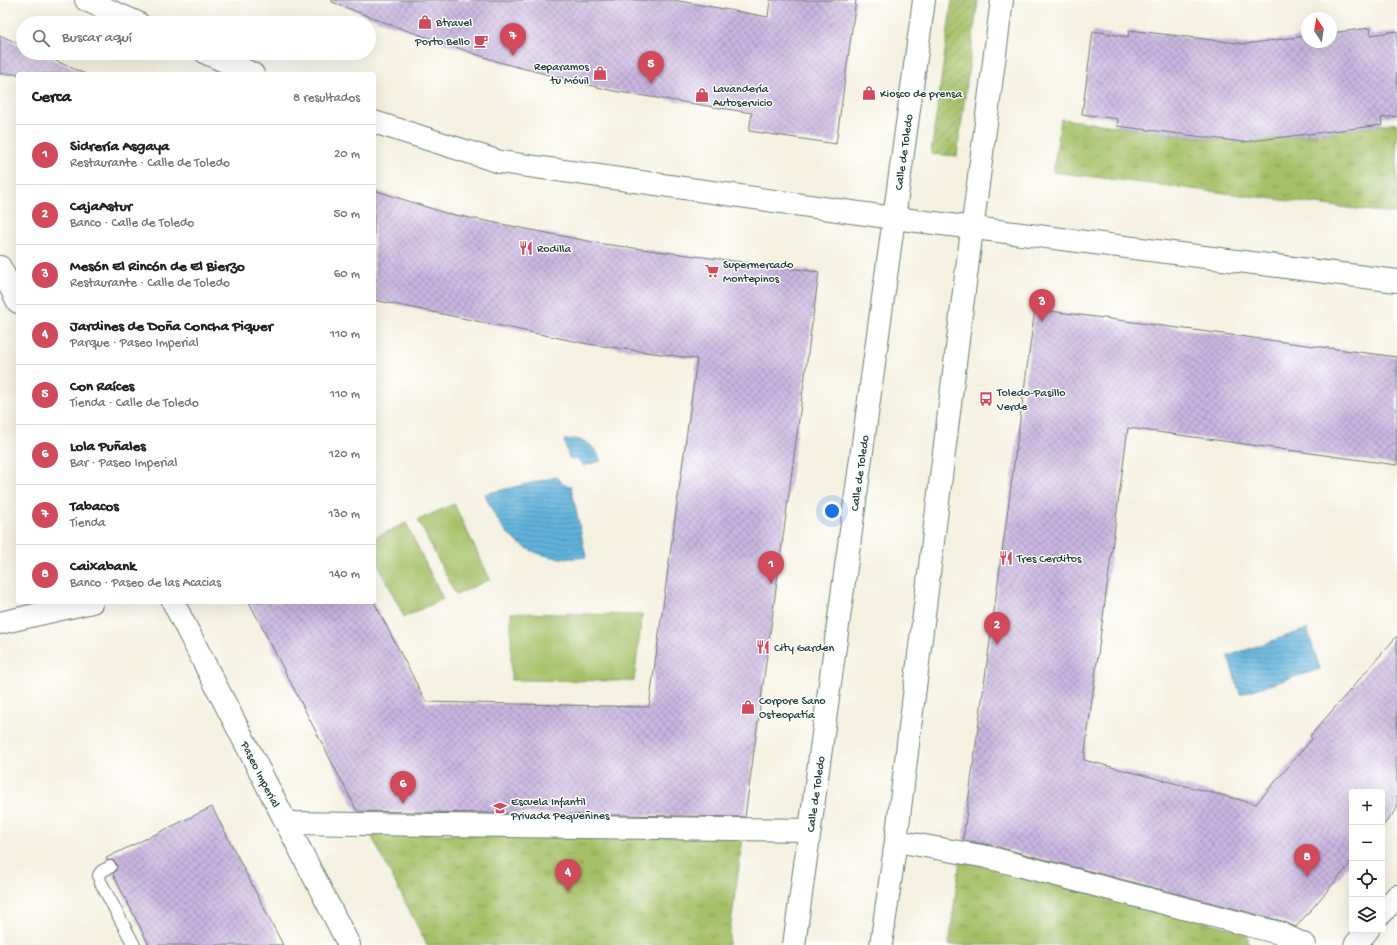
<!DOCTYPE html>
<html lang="es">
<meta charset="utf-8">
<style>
:root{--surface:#fff;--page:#f2f2f2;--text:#202124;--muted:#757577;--line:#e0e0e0;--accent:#d1495b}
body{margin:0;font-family:"Gochi Hand",sans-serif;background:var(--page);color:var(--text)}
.controls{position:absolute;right:12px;bottom:12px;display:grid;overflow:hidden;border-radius:4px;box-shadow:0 4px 16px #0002}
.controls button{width:36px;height:36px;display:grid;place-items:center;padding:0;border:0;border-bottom:1px solid var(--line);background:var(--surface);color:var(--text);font:20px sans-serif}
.compass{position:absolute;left:1301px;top:12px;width:36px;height:36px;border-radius:50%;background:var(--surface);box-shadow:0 4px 16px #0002;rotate:348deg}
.you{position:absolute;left:832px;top:511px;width:14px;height:14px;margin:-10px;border:3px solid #fff;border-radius:50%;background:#1a73e8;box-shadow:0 0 0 6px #1a73e833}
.badge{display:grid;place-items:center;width:26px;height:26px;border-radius:50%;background:var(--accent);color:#fff;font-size:13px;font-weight:700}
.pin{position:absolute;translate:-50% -33px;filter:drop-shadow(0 1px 2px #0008)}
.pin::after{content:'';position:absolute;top:21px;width:14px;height:12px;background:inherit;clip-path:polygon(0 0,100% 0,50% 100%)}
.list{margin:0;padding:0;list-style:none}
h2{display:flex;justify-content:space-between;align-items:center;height:52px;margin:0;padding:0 16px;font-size:17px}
h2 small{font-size:13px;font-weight:400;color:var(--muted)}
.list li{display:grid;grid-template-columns:26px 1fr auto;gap:12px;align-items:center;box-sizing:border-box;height:60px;padding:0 16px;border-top:1px solid var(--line)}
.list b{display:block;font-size:15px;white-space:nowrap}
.list p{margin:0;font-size:13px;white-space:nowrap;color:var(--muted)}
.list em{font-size:13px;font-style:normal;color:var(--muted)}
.icon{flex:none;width:22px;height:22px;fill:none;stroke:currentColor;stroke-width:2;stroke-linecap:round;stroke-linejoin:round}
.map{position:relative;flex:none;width:1397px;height:945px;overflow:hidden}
.search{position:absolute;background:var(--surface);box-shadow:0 4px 16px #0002;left:16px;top:16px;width:360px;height:44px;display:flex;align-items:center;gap:10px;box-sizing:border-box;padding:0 14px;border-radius:22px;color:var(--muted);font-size:15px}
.panel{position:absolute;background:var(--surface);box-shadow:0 4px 16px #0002;left:16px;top:72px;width:360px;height:532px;border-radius:4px}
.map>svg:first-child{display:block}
.grass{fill:#a4bf65;stroke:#627e4c}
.park{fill:url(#park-tufts);stroke:#627e4c}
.garden{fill:url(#garden-furrows);stroke:#627e4c}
.water{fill:url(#water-rules);stroke:#407888}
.building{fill:url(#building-cross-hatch)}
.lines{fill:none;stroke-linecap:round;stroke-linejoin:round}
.lane-casing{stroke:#6a7c71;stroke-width:14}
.street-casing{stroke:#6a7c71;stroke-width:24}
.secondary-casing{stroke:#6a7c71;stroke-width:24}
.primary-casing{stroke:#6a7c71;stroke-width:24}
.lane{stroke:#fff;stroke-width:12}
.street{stroke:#fff;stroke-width:22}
.secondary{stroke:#fff;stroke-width:22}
.primary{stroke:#fff;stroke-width:22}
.labels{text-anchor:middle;stroke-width:3;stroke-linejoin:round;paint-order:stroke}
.poi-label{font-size:12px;fill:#1f3d34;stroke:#fff;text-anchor:start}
.street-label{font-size:12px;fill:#1f3d34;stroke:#fff}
</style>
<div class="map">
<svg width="1397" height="945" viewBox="0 0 1397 945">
<defs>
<pattern id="park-tufts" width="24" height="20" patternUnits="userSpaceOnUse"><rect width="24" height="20" fill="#a4bf65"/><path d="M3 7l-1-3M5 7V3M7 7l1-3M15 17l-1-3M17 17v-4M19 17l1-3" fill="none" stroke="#859c54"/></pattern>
<pattern id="garden-furrows" width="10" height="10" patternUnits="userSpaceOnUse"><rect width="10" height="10" fill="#a4bf65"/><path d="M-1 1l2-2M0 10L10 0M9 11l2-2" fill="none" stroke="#859c54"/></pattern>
<pattern id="water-rules" width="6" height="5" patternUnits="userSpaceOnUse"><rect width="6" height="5" fill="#60b2db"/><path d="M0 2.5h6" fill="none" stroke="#4f92b2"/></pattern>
<pattern id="building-cross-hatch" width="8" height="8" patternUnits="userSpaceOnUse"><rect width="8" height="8" fill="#cab6e0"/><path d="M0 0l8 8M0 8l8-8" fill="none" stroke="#a395b6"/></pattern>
</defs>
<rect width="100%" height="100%" fill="#fff"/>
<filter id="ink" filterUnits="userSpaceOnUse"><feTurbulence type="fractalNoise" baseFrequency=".025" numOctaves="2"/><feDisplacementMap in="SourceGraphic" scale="8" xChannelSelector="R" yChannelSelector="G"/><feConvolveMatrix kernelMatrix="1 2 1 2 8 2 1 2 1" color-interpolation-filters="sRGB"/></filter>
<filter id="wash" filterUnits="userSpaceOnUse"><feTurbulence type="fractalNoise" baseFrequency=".012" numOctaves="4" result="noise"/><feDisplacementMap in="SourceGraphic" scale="16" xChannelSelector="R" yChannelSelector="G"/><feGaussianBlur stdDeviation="0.9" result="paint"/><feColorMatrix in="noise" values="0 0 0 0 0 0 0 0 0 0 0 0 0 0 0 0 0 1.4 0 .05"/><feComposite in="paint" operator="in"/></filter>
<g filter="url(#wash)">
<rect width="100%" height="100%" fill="#f5f1e1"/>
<path class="grass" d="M454 504 490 579 456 595 418 520Z
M406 523 443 599 404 617 374 555V538Z
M511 613 642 615 634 681 511 680Z"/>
<path class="park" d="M1061 119 1245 143 1397 123V214L1053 172Z
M370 833 743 838 728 945H427Z
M960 860 1247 932 1249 945H949Z"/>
<path class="garden" d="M952 0H978L957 156 931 154Z"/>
<path class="water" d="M574 439C588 440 596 448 601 461L583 466 578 460 569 458 564 440Z
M556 477 564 485 571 486 586 557C535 564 502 541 485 494Z
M1307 629 1320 669 1240 694 1228 656Z"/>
<g id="blocks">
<path class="building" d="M332 0H674L768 17 770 0H856L836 144 749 131 752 113 613 91 502 63 391 25 332 2Z
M1370 28 1371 35 1397 31V116L1381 118 1382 125 1243 142 1117 126 1118 119 1082 114 1093 31 1128 37 1129 30 1245 44 1307 36V42H1331V33Z
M0 35 23 46V53H39L85 74H0Z
M374 190 445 213 603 244 819 272 745 817 357 811 249 602H374L426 702 649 707 697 359 588 344 374 300Z
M1035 309 1397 357V465L1128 428 1084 760 1256 804 1312 739 1310 736 1397 636V809L1382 827V792H1352V862L1296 927 1282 921 990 845 963 840Z
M212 807 283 945H149L113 874 116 871 117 864 114 861 107 860 106 858Z"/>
</g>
</g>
<g filter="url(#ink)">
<use href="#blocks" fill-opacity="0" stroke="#6a7c71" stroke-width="1"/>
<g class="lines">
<defs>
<path id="lane" d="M110 867 102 871 99 875 100 881 134 945"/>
<path id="street" d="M86 0 138 23
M206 53 253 74
M374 122 500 162 894 218 1397 281
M0 623 92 602
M286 823 810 830
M896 841 987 857 1279 933 1305 945"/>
<path id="secondary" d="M0 267 18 302
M173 602 349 945
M1382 913 1397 896
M1355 945 1368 930"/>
<path id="primary" d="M794 945 924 0
M881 945 896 841 963 299 1002 0"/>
</defs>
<use href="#lane" class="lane-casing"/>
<use href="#street" class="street-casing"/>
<use href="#secondary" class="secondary-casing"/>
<use href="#primary" class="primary-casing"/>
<use href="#lane" class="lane"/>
<use href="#street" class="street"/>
<use href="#secondary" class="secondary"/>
<use href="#primary" class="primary"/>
</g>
</g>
<defs>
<symbol id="shop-bare" viewBox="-9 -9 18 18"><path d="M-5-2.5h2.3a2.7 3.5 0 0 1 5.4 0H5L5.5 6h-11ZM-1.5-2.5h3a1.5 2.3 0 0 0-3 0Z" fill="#d1495b" stroke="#fff" stroke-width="2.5" paint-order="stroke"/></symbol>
<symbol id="cafe-bare" viewBox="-9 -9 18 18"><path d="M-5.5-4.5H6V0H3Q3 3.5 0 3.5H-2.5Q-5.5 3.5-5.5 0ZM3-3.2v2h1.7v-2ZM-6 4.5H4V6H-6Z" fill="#d1495b" stroke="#fff" stroke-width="2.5" paint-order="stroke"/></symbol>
<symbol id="restaurant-bare" viewBox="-9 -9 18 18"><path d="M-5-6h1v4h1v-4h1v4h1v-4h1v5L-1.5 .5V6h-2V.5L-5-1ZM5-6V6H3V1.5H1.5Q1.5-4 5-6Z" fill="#d1495b" stroke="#fff" stroke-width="2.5" paint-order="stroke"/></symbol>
<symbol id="supermarket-bare" viewBox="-9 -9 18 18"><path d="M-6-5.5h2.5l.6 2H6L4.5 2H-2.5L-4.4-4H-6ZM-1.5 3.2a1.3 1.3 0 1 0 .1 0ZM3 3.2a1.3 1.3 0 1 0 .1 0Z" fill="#d1495b" stroke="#fff" stroke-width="2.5" paint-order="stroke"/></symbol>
<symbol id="bus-bare" viewBox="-9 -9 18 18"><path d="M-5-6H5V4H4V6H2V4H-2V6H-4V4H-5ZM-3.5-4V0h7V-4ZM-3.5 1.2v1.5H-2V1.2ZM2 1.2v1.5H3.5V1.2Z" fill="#d1495b" stroke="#fff" stroke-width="2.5" paint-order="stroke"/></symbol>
<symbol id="school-bare" viewBox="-9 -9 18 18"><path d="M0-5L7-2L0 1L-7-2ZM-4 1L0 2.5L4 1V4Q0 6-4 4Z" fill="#d1495b" stroke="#fff" stroke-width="2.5" paint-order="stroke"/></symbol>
</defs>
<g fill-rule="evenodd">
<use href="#shop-bare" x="415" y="12" width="20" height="20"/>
<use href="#cafe-bare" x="471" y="31" width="20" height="20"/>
<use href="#shop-bare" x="590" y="63" width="20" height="20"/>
<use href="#shop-bare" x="859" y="83" width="20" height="20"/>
<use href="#shop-bare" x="692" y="85" width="20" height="20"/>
<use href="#restaurant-bare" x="516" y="238" width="20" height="20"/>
<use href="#supermarket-bare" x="702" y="261" width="20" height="20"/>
<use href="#bus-bare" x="976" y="389" width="20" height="20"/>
<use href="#restaurant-bare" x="996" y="548" width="20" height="20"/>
<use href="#restaurant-bare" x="753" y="637" width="20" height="20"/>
<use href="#shop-bare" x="738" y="697" width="20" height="20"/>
<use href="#school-bare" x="490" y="798" width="20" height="20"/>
</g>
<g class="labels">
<g class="poi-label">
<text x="436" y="26">Btravel</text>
<text x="470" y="45" text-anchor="end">Porto Bello</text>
<text x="589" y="70" text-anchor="end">Reparamos<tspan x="589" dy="14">tu Móvil</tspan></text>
<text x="713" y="92">Lavandería<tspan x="713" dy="14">Autoservicio</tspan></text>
<text x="880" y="97">Kiosco de prensa</text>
<text x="537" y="252">Rodilla</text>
<text x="723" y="268">Supermercado<tspan x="723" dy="14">Montepinos</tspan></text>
<text x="997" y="396">Toledo-Pasillo<tspan x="997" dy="14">Verde</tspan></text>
<text x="1017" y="562">Tres Cerditos</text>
<text x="774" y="651">City Garden</text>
<text x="759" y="704">Corpore Sano<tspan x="759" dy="14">Osteopatía</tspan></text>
<text x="511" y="805">Escuela Infantil<tspan x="511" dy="14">Privada Pequeñines</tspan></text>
</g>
<g class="street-label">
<text transform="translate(903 152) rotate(-82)" y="4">Calle de Toledo</text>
<text transform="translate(859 473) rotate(-82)" y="4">Calle de Toledo</text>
<text transform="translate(261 774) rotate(63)" y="4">Paseo Imperial</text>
<text transform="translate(815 794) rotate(-82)" y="4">Calle de Toledo</text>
</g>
</g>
</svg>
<div class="controls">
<button>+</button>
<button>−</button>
<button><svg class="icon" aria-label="locate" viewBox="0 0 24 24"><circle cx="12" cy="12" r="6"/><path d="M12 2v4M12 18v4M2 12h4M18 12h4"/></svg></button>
<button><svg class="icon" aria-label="layers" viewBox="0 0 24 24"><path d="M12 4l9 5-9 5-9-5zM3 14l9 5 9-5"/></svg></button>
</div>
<svg class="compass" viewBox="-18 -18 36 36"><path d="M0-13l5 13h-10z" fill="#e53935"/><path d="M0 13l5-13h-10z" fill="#757577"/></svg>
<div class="you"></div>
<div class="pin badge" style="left:771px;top:584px">1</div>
<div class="pin badge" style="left:997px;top:645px">2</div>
<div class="pin badge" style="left:1042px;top:322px">3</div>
<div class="pin badge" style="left:568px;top:892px">4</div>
<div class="pin badge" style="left:651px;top:84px">5</div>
<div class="pin badge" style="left:403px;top:804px">6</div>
<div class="pin badge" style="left:513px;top:56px">7</div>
<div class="pin badge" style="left:1307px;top:877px">8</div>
<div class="search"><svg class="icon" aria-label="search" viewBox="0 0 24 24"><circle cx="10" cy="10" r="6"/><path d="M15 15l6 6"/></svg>Buscar aquí</div>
<section class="panel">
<h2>Cerca<small>8 resultados</small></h2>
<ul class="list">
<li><span class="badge">1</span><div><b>Sidrería Asgaya</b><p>Restaurante · Calle de Toledo</p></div><em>20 m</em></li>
<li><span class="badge">2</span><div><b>CajaAstur</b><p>Banco · Calle de Toledo</p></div><em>50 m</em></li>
<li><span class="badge">3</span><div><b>Mesón El Rincón de El Bierzo</b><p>Restaurante · Calle de Toledo</p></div><em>60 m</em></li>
<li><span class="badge">4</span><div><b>Jardines de Doña Concha Piquer</b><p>Parque · Paseo Imperial</p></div><em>110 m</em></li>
<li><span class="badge">5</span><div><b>Con Raíces</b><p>Tienda · Calle de Toledo</p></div><em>110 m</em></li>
<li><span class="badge">6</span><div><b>Lola Puñales</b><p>Bar · Paseo Imperial</p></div><em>120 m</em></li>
<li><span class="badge">7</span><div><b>Tabacos</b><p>Tienda</p></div><em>130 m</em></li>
<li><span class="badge">8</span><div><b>Caixabank</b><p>Banco · Paseo de las Acacias</p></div><em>140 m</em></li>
</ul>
</section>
</div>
